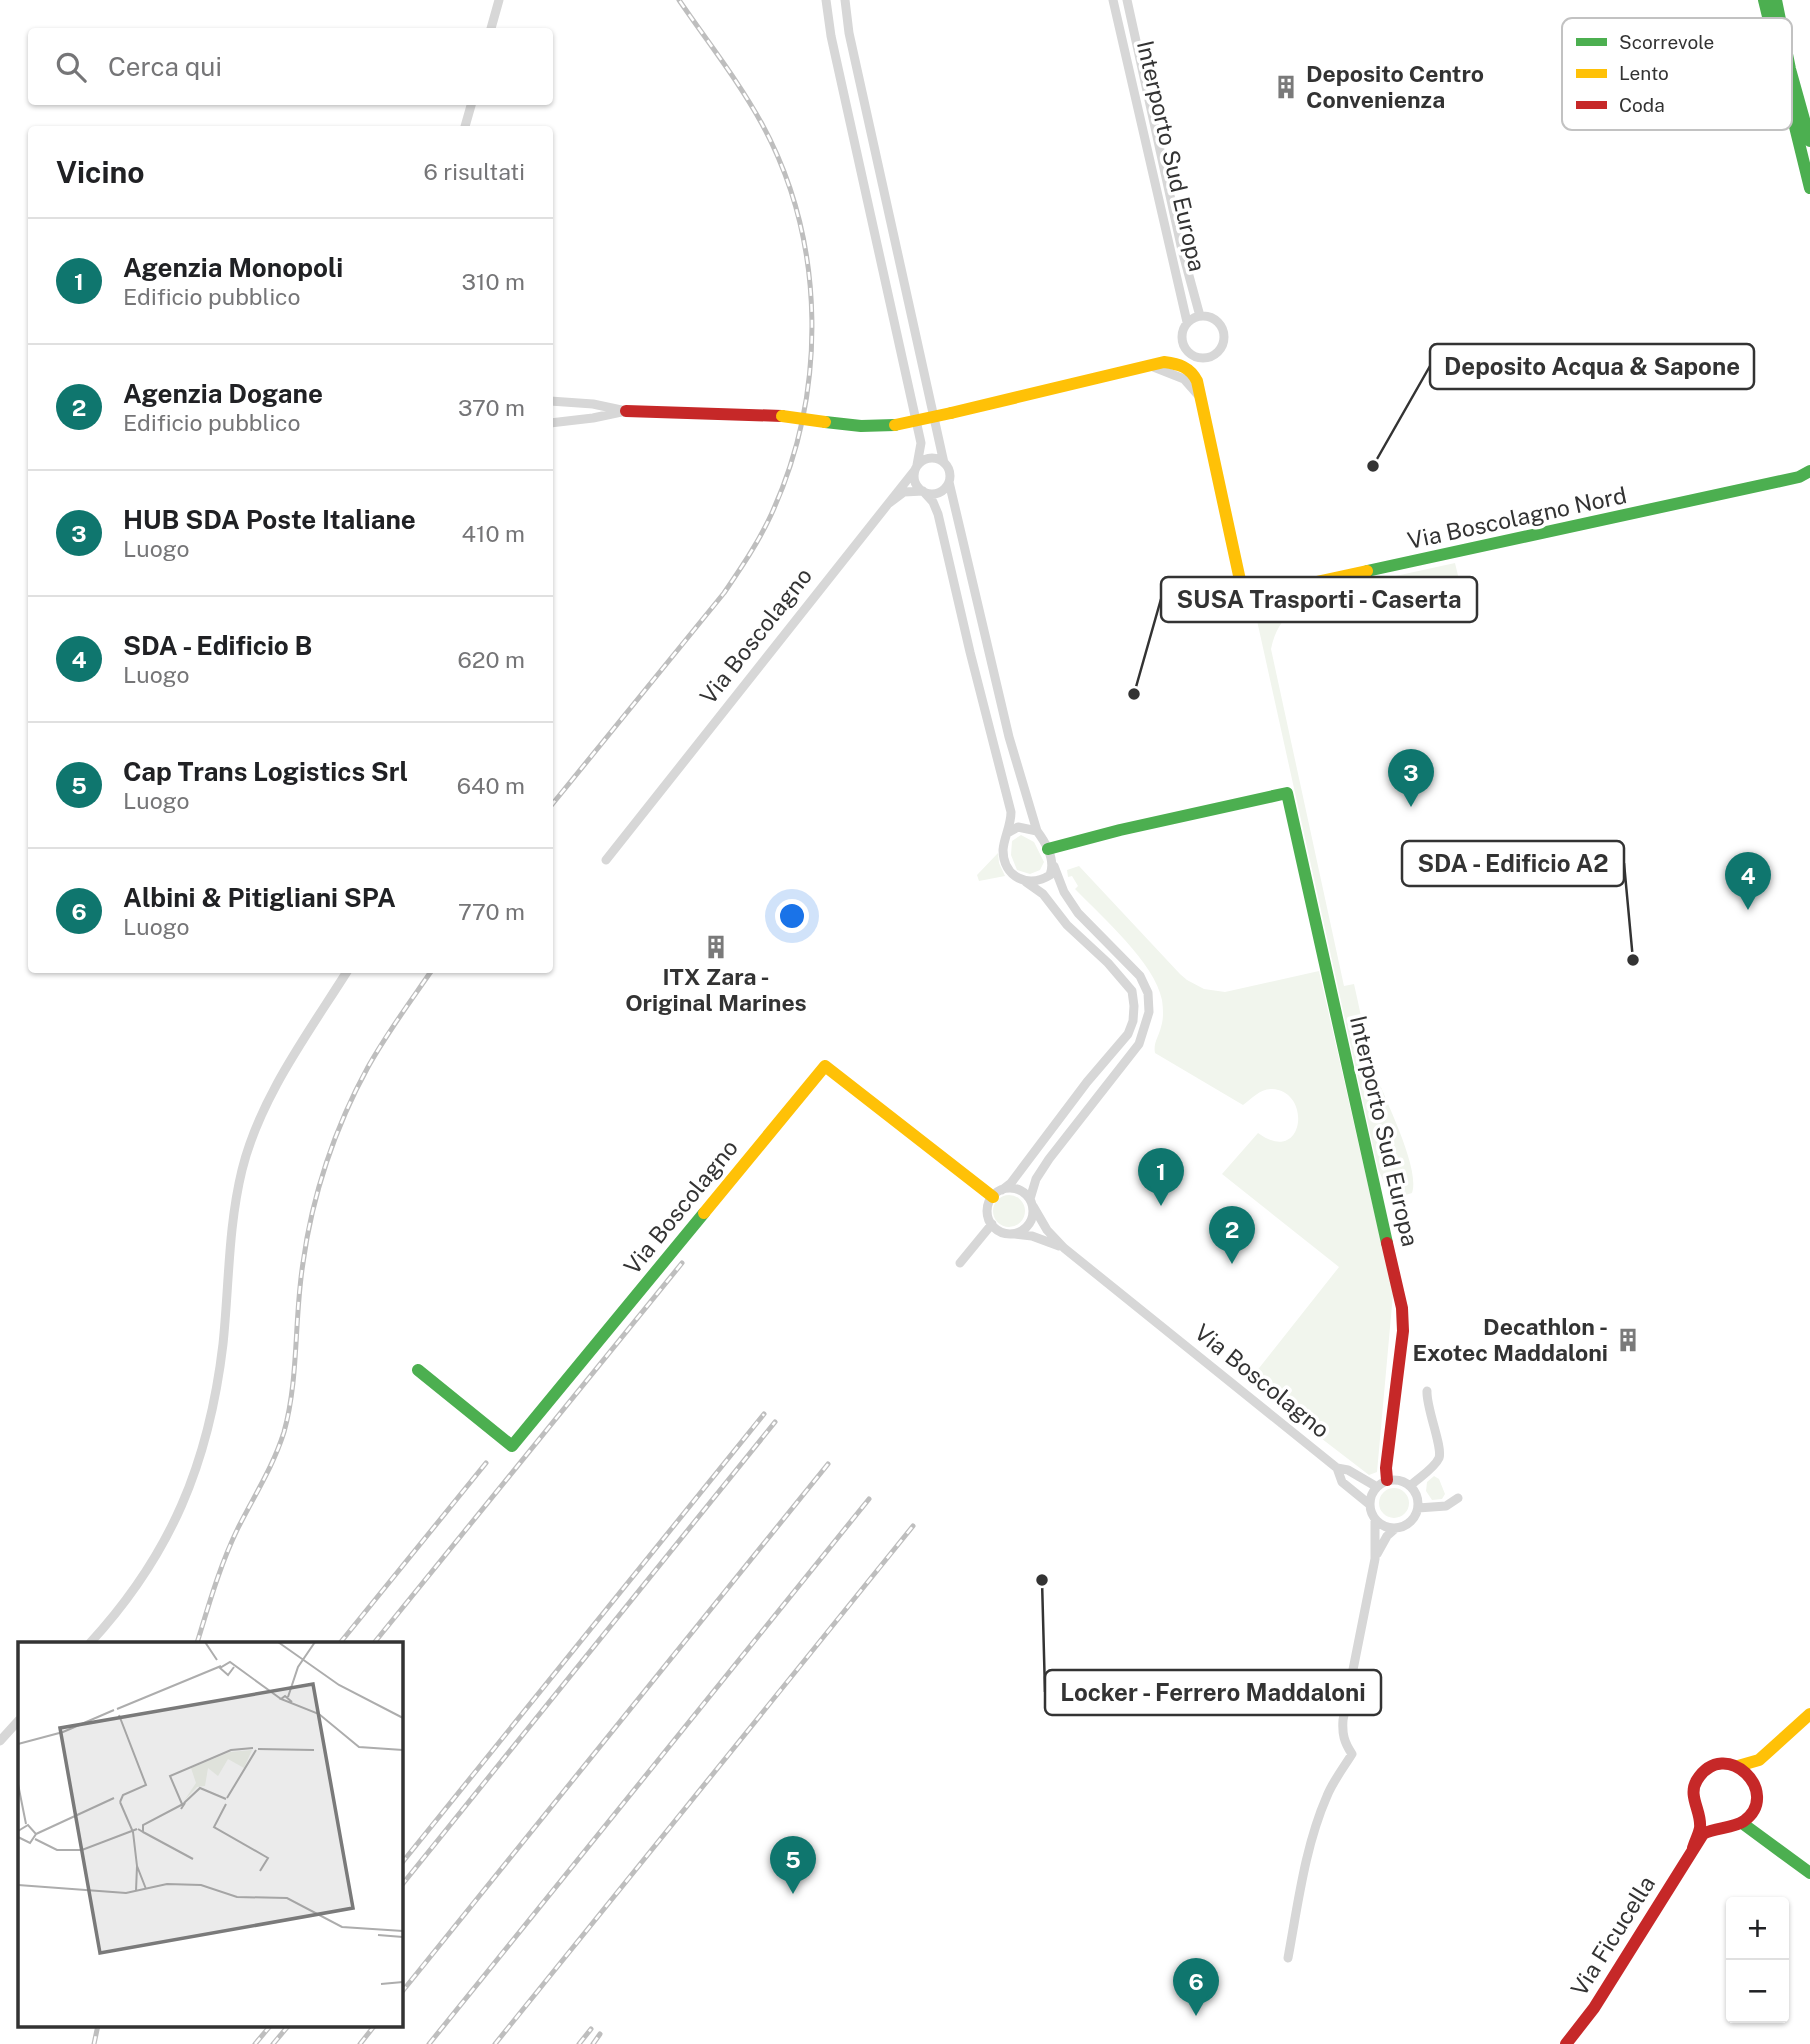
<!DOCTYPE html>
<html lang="it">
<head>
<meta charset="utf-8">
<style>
  :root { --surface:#fff; --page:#f2f2f2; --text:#202124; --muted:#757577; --line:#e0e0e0; --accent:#0f766e }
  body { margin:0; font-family:"Public Sans",sans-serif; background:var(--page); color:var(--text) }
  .controls { position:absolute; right:21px; bottom:21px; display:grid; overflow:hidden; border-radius:7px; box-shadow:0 2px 5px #0004 }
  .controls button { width:63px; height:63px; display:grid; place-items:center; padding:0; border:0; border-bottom:2px solid var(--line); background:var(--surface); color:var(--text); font:35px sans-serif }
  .you { position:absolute; left:793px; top:917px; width:24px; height:24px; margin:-18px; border:5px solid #fff; border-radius:50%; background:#1a73e8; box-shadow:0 0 0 10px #1a73e833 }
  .badge { display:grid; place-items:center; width:46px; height:46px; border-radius:50%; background:var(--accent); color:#fff; font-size:23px; font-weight:700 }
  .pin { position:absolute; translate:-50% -58px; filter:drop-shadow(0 2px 4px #0008) }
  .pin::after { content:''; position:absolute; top:37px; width:24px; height:21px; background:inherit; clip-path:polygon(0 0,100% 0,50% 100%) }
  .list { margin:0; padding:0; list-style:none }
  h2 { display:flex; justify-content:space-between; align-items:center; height:91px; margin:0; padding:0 28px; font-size:30px }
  h2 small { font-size:23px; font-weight:400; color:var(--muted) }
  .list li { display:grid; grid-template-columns:46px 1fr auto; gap:21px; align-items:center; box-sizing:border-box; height:126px; padding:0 28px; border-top:2px solid var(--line) }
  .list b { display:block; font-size:26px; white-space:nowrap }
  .list p { margin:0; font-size:23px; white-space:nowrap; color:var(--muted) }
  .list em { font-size:23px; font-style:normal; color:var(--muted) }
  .icon { flex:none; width:38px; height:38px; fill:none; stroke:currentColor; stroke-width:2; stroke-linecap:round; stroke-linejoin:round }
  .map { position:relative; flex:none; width:1810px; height:2044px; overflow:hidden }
  .search { position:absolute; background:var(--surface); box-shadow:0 2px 5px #0004; left:28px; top:28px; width:525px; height:77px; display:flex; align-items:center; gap:18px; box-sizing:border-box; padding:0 24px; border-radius:7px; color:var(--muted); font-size:26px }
  .panel { position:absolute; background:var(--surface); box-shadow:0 2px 5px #0004; left:28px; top:126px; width:525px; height:847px; border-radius:7px }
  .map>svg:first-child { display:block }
  .green { fill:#f1f5ed }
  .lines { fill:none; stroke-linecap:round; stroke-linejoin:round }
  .street { stroke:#d7d7d7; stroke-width:9 }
  .fast { stroke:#4caf50; stroke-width:12 }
  .slow { stroke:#ffc107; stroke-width:12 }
  .jam { stroke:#c62828; stroke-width:12 }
  .rail-casing { stroke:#bebebe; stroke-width:5 }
  .rail { stroke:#fff; stroke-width:2.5; stroke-dasharray:8; stroke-linecap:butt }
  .slow-bridge { stroke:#ffc107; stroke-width:12 }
  .labels { text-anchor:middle; stroke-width:7; stroke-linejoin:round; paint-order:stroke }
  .poi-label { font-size:23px; font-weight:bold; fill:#333; stroke:#fff; text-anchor:start }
  .street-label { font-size:23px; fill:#333; stroke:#fff }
  .inset-road { fill:none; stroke:#adadad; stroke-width:2 }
  .view { fill:#7a7a7a; fill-opacity:0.15; stroke:#7a7a7a; stroke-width:3.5 }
  .inset-edge { fill:none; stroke:#333; stroke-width:3.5 }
  .key { fill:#fff; stroke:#c2c2c2; stroke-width:2 }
  .key-label { font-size:19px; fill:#333 }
  .leader { fill:none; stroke:#333; stroke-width:2.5 }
  .callout-dot { fill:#333; stroke:#fff; stroke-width:2.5 }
  .callout { fill:#fff; stroke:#333; stroke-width:2.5 }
  .callout-label { font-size:24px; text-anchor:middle; font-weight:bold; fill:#333 }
</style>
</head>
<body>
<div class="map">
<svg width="1810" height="2044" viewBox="0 0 1810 2044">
  <rect width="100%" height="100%" fill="#fff"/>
  <!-- green -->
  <path class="green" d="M1455,563L1467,613L1452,591L1441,582L1416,579L1296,607C1282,620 1275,630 1271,649L1344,986L1354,984C1360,1010 1365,1038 1372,1064C1381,1093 1421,1167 1412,1193L1396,1198L1389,1193L1378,1169L1254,607Z
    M1021,835L1034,842L1044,862L1040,870L1030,874L1017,870L1011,855L1012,841Z
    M998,853L999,863L1005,876L979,881L977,875Z
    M1079,866L1180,974L1187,980L1204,989L1225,992L1319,971L1393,1294L1377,1472L1369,1475L1248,1382L1339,1267L1222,1174L1258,1133C1304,1167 1313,1091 1272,1089C1261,1088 1251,1099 1243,1105L1155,1053C1153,1043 1159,1036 1161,1027C1164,1018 1163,1008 1162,1000C1155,963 1101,916 1075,889L1078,886L1072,876L1068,877L1067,870Z
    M993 1211a16 16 0 1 1 32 0a16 16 0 1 1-32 0Z
    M1434,1476L1439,1479L1445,1494L1442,1499L1432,1500L1426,1491L1427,1482Z
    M1379 1503a15 15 0 1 1 30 0a15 15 0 1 1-30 0Z"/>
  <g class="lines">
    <!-- street -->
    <path class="street" d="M826,0L831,36L921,443L917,465
      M845,0L849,33L944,463
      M1113,0L1187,322
      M1127,0L1182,250L1200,316
      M490,32L499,0
      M464,130L472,102
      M1182 337a21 21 0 1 1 42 0a21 21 0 1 1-42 0Z
      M1151,366L1184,379L1199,396
      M550,401L593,404L626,411L593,418L550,423
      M914 476a18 18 0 1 1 36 0a18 18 0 1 1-36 0Z
      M915,470L888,504L904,492L923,491L933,502L938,514L970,652L1011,812C1011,826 1004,837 1003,850C1003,877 1028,889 1050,875C1056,860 1046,843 1037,831L1018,827L1009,832
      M949,482L1009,737L1037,831
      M606,860L888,504
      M987 1211a23 23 0 1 1 46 0a23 23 0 1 1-46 0Z
      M1002,1190L1011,1183L1087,1082L1128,1034L1133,1021L1134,1006L1132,991L1108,963L1067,925L1043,894L1026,882
      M1030,1199L1036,1179L1049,1159L1139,1044L1149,1012L1148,993L1140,976L1078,913L1064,892L1054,866
      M1033,1206L1047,1230L1064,1248L1337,1468L1348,1470L1377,1487
      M1015,1234L1032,1236L1059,1246
      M960,1263L992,1224
      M1337,1468L1342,1482L1369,1504
      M1370 1504a24 24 0 1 1 48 0a24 24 0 1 1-48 0Z
      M1410,1486C1418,1478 1434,1469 1439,1458C1443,1447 1426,1408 1427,1391
      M1418,1508L1446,1506L1458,1498
      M1377,1554L1387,1536L1396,1528
      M90,1643C171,1555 209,1463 223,1344C229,1287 228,1227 242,1170C260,1097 309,1032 348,970
      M0,1741L19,1720
      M1288,1958C1298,1904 1305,1846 1327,1796C1333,1781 1344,1767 1352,1754C1344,1742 1342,1734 1343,1720L1375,1559V1519"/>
    <!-- fast -->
    <path class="fast" d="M1764,0L1810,188
      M1776,0L1790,69L1810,141
      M825,422L861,426L895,425
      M1367,571L1799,477L1810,471
      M1048,849L1120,830L1287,793L1387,1243
      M418,1370L512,1446L704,1213
      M1742,1823L1810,1873"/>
    <!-- slow -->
    <path class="slow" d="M951,413L1164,362C1179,364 1190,367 1197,381L1243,594L1247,597L1367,571
      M704,1213L825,1066L993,1197
      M1738,1766L1759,1760L1810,1714"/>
    <!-- jam -->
    <path class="jam" d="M626,411L782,416
      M1387,1480L1386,1468L1403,1331L1402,1308L1387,1243
      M1566,2044L1594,2008L1703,1834C1716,1827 1732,1829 1744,1821C1783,1793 1725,1735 1697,1780C1687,1796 1702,1811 1700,1828C1699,1834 1695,1841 1693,1848"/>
    <!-- rail casing -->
    <g class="rail-casing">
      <path id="rail" d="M550,807L724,593C741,568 758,543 771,515C827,393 827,244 762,124C738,80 707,41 679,0
        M197,1643C209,1604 220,1565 238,1528C254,1496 273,1467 284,1432C299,1378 294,1319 303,1263C312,1196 335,1127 368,1067C387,1033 410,1002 432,970
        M340,1643L486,1463
        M374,1643L682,1263
        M401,1864L764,1414
        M401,1886L775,1422
        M401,1993L828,1464
        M94,2044L98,2025
        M255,2044L271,2025
        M273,2044L289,2025
        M360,2044L375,2025
        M429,2044L869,1499
        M495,2044L913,1526
        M579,2044L591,2029
        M593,2044L600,2034"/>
    </g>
    <!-- rail -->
    <use href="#rail" class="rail"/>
    <!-- slow-bridge -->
    <path class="slow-bridge" d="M782,416L825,422
      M895,425L951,413"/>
  </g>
  <!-- icons -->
  <defs>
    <g id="building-bare" transform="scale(1.89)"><path d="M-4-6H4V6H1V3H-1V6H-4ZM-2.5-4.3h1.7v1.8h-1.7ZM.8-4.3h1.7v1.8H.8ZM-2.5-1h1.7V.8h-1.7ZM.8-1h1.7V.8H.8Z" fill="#7a7a7a" stroke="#fff" stroke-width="2.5" paint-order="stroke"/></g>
  </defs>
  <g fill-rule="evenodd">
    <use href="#building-bare" x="1286" y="87"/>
    <use href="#building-bare" x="716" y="947"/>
    <use href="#building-bare" x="1628" y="1340"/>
  </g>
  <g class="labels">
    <!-- poi labels -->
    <g class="poi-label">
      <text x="1306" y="82">Deposito Centro<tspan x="1306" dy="26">Convenienza</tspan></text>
      <text x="716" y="985" text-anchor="middle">ITX Zara -<tspan x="716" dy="26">Original Marines</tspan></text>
      <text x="1608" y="1335" text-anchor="end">Decathlon -<tspan x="1608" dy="26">Exotec Maddaloni</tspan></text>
    </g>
    <!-- street labels -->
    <g class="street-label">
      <text transform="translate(1171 156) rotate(77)" y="8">Interporto Sud Europa</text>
      <text transform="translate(1517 518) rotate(-12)" y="8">Via Boscolagno Nord</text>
      <text transform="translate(756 636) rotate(-52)" y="8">Via Boscolagno</text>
      <text transform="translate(1384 1131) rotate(77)" y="8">Interporto Sud Europa</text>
      <text transform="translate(681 1207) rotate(-51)" y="8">Via Boscolagno</text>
      <text transform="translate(1262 1381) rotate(39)" y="8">Via Boscolagno</text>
      <text transform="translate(1613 1936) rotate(-58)" y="8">Via Ficucella</text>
    </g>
  </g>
  <!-- overview -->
  <g transform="translate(18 1642)">
    <rect width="385" height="385" fill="#fff"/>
    <path d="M234,108L226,126L210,117L200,134L190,126L187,144L179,145L166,159L178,141L173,126L212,110Z" fill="#f1f5ed"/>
    <path class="inset-road" d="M187,0L199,18M260,0L321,43L385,76M216,25L210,33L202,26L212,20L263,57M270,55L280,25L297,0M274,60L267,54L263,57L301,72L341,105L385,108M99,67L203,24M101,73L128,143L105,153L102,160M0,102L45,90L96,68M240,107L296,108M0,142L8,182M209,156L238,108M102,160L115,190L119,224M166,161L182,146L208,157M164,162L152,134L213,108L235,106M208,162L196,185L250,216L242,229M120,187L125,190V183L167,161L163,167M0,189L10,183L18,192L12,201L0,195M125,190L175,217M18,192L96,156M17,197L39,208H64L119,187M0,243L108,251L149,242L183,243L219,255L269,256L324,285L385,289M118,249L119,224L128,247M360,293L385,295M363,342L385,340"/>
    <path class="view" d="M295,42L335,266L82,311L42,86Z"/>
    <rect width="385" height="385" class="inset-edge"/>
  </g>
  <!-- legend -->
  <rect x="1562" y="18" width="230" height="112" rx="10" class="key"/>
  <rect x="1576" y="38" width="31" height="8" fill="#4caf50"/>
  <rect x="1576" y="69" width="31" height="9" fill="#ffc107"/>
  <rect x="1576" y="101" width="31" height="8" fill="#c62828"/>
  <g class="key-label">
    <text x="1619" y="49">Scorrevole</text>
    <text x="1619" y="80">Lento</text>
    <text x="1619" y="112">Coda</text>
  </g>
  <!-- callouts -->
  <path class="leader" d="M1373 466L1430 366M1134 694L1161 599M1633 960L1624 863M1042 1580L1045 1692"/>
  <g class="callout-dot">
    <circle cx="1373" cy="466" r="7"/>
    <circle cx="1134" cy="694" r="7"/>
    <circle cx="1633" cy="960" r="7"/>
    <circle cx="1042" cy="1580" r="7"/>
  </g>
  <g class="callout">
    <rect x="1430" y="344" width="324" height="45" rx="7"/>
    <rect x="1161" y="577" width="316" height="45" rx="7"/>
    <rect x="1402" y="841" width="222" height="45" rx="7"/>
    <rect x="1045" y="1670" width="336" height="45" rx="7"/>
  </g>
  <g class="callout-label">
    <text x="1592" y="375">Deposito Acqua &amp; Sapone</text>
    <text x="1319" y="608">SUSA Trasporti - Caserta</text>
    <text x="1513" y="872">SDA - Edificio A2</text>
    <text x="1213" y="1701">Locker - Ferrero Maddaloni</text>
  </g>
</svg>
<div class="controls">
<button>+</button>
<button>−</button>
</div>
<div class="you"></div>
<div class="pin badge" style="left:1161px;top:1206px">1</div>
<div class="pin badge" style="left:1232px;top:1264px">2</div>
<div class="pin badge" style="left:1411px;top:807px">3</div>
<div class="pin badge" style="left:1748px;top:910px">4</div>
<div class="pin badge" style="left:793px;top:1894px">5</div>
<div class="pin badge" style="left:1196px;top:2016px">6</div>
<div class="search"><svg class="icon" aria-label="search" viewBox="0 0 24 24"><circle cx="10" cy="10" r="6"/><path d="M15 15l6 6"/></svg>Cerca qui</div>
<section class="panel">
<h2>Vicino<small>6 risultati</small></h2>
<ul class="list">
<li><span class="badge">1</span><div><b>Agenzia Monopoli</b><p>Edificio pubblico</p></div><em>310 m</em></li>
<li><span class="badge">2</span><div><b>Agenzia Dogane</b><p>Edificio pubblico</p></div><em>370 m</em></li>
<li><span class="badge">3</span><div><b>HUB SDA Poste Italiane</b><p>Luogo</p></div><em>410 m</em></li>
<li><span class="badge">4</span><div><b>SDA - Edificio B</b><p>Luogo</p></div><em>620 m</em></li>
<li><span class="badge">5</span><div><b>Cap Trans Logistics Srl</b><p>Luogo</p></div><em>640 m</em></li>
<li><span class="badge">6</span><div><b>Albini &amp; Pitigliani SPA</b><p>Luogo</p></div><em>770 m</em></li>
</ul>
</section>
</div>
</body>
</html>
